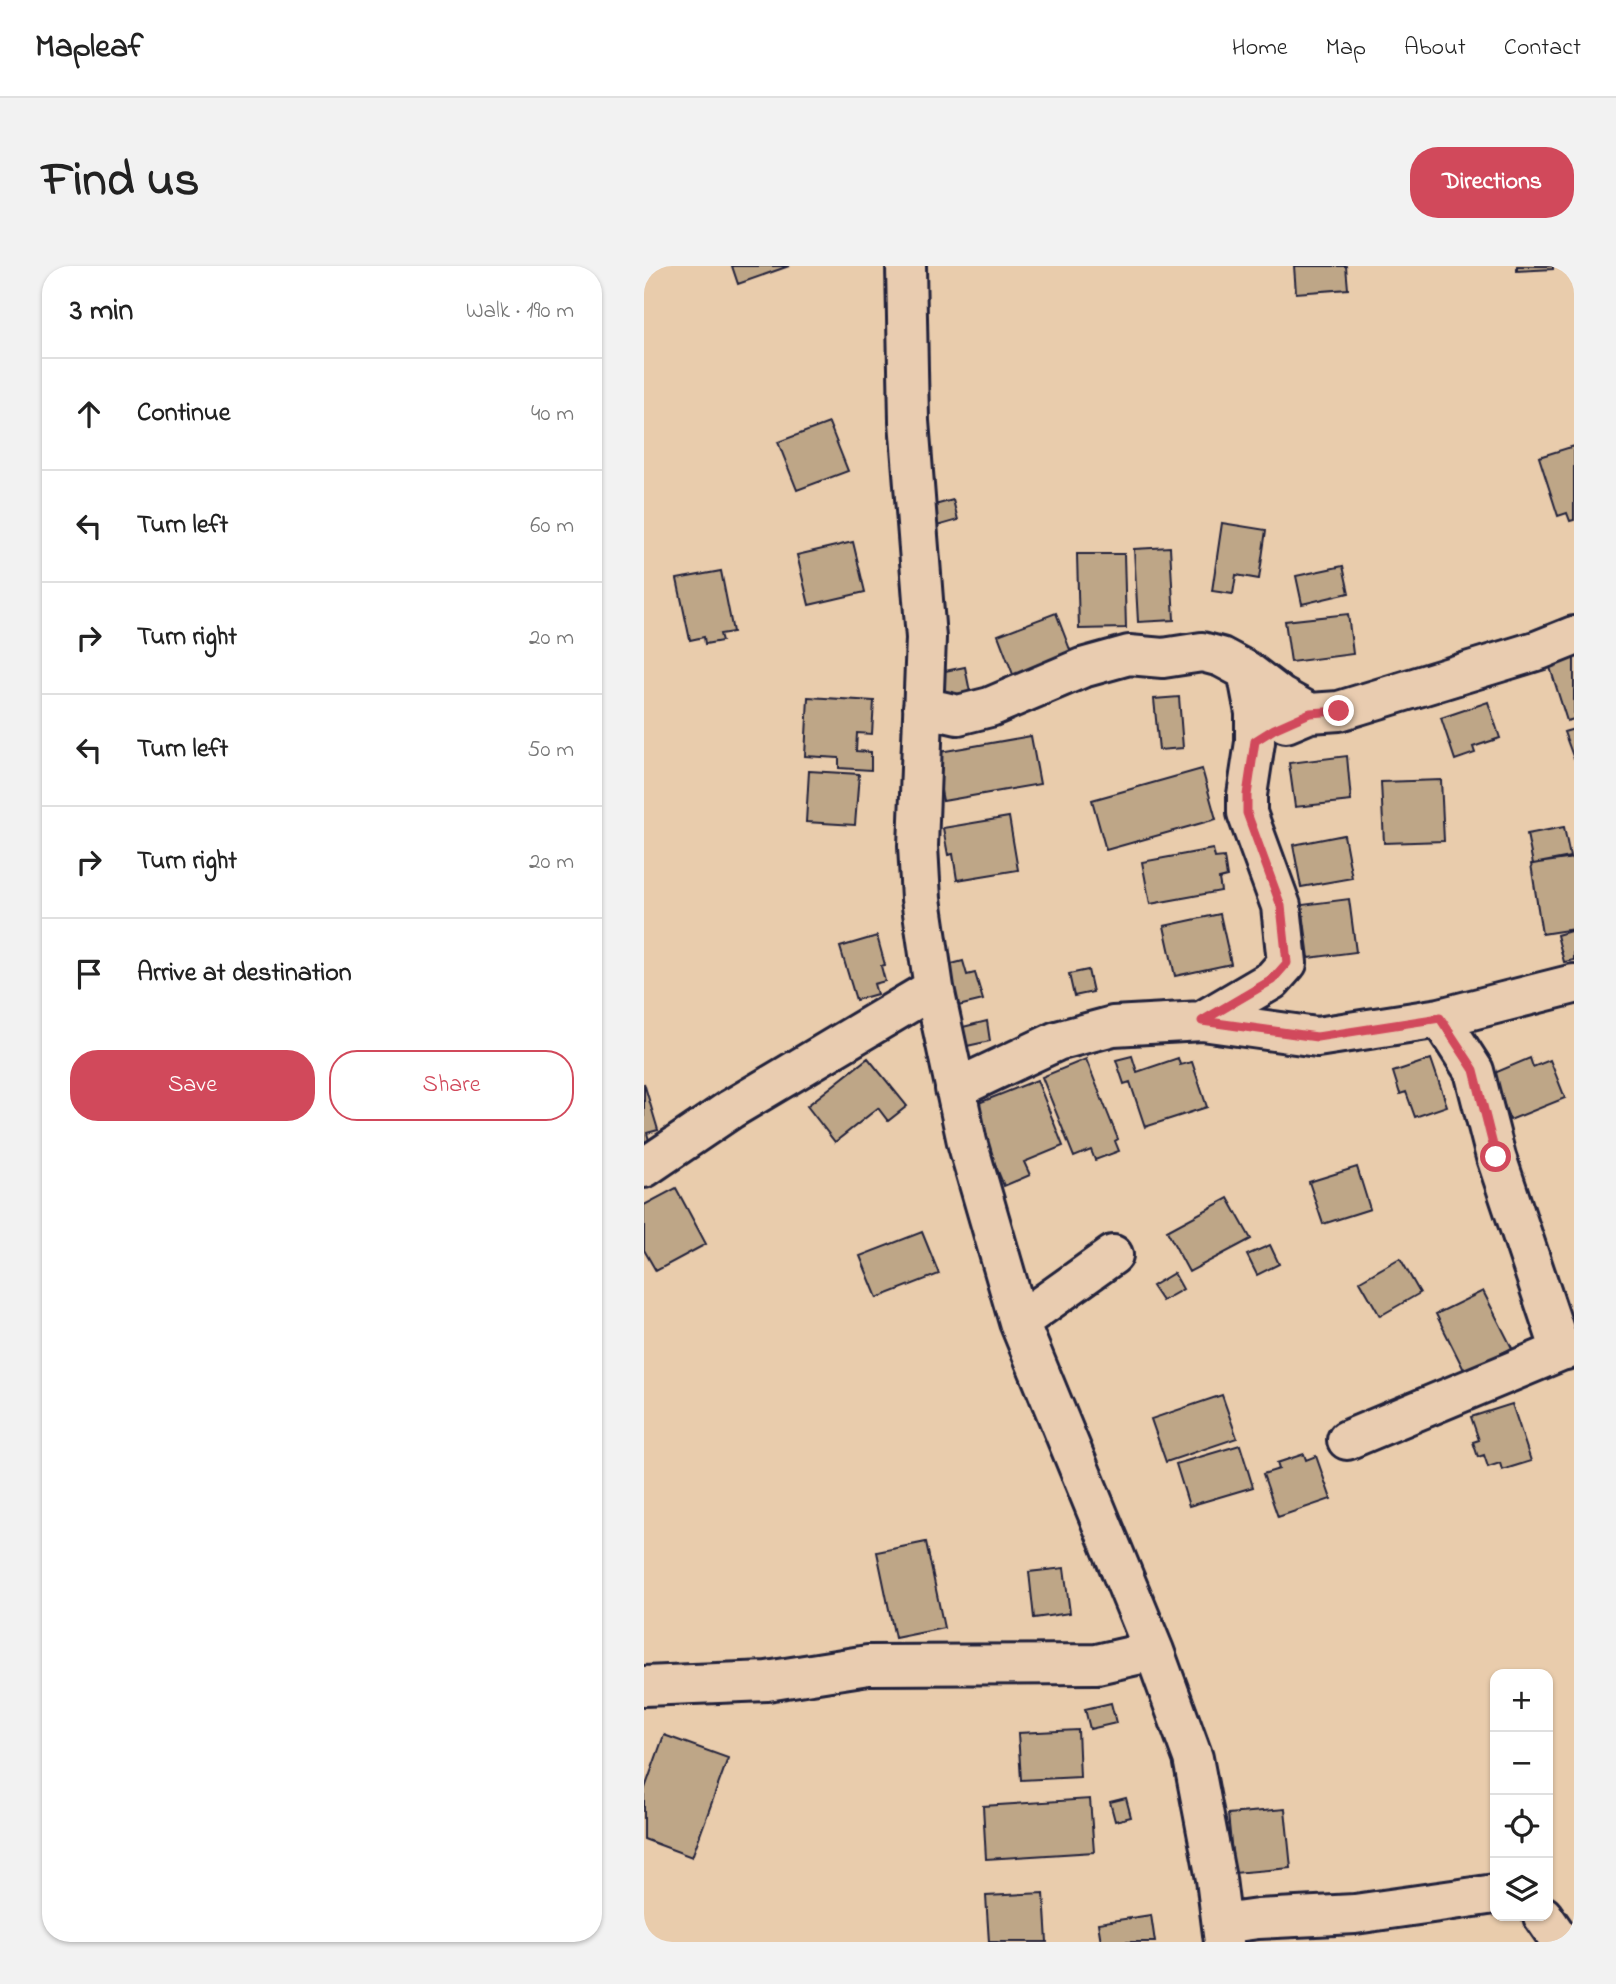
<!DOCTYPE html>
<html lang="en">
<head>
<meta charset="utf-8">
<style>
  :root { --surface:#fff; --page:#f2f2f2; --text:#222; --muted:#767676; --line:#e0e0e0; --accent:#d1495b }
  body { margin:0; font-family:"Indie Flower",sans-serif; background:var(--page); color:var(--text) }
  .controls { position:absolute; right:21px; bottom:21px; display:grid; overflow:hidden; border-radius:14px; box-shadow:0 2px 5px #0004 }
  .controls button { width:63px; height:63px; display:grid; place-items:center; padding:0; border:0; border-bottom:2px solid var(--line); background:var(--surface); color:var(--text); font:35px sans-serif }
  .stop { position:absolute; width:21px; height:21px; margin:-16px; border:5px solid #d1495b; border-radius:50%; background:#fff }
  .stop.end { background:#d1495b; border-color:#fff; box-shadow:0 2px 7px #0008 }
  .list { margin:0; padding:0; list-style:none }
  h2 { display:flex; justify-content:space-between; align-items:center; height:91px; margin:0; padding:0 28px; font-size:30px }
  h2 small { font-size:23px; font-weight:400; color:var(--muted) }
  .list li { display:grid; grid-template-columns:46px 1fr auto; gap:21px; align-items:center; box-sizing:border-box; height:112px; padding:0 28px; border-top:2px solid var(--line) }
  .list b { display:block; font-size:26px; white-space:nowrap }
  .list em { font-size:23px; font-style:normal; color:var(--muted) }
  .actions { display:flex; gap:14px; padding:21px 28px }
  .actions a { flex:1; padding:16px 0; border:2px solid var(--accent); border-radius:28px; text-align:center; font-size:24px; color:var(--accent) }
  .actions .main { background:var(--accent); color:#fff }
  .icon { flex:none; width:38px; height:38px; fill:none; stroke:currentColor; stroke-width:2; stroke-linecap:round; stroke-linejoin:round }
  .map { position:relative; flex:none; width:930px; height:1676px; overflow:hidden; border-radius:28px }
  header { display:flex; align-items:center; gap:42px; box-sizing:border-box; height:98px; padding:0 35px; background:var(--surface); border-bottom:2px solid var(--line) }
  header strong { font-size:33px }
  nav { display:flex; gap:38px; margin-inline-start:auto; font-size:24px }
  .intro { display:flex; align-items:center; justify-content:space-between; box-sizing:border-box; height:168px; padding:0 42px }
  h1 { margin:0; font-size:49px }
  .button { padding:18px 32px; border-radius:28px; background:var(--accent); color:#fff; font-size:24px; font-weight:700 }
  main { display:flex; gap:42px; padding:0 42px }
  aside { flex:1; background:var(--surface); border-radius:28px; box-shadow:0 2px 5px #0004 }
  .map>svg:first-child { display:block }
  .building { fill:#bea687; stroke:#22223b; stroke-width:2 }
  .lines { fill:none; stroke-linecap:round; stroke-linejoin:round }
  .minor-casing { stroke:#22223b; stroke-width:44 }
  .minor { stroke:#e9ccb0; stroke-width:38 }
  .route { stroke:#d1495b; stroke-width:9 }
</style>
</head>
<body>
<header>
<strong>Mapleaf</strong>
<nav><a>Home</a><a>Map</a><a>About</a><a>Contact</a></nav>
</header>
<div class="intro"><h1>Find us</h1><a class="button">Directions</a></div>
<main>
<aside>
<h2>3 min<small>Walk · 190 m</small></h2>
<ul class="list">
<li><svg class="icon" aria-label="ahead" viewBox="0 0 24 24"><path d="M12 20V5M6 11l6-6 6 6"/></svg><div><b>Continue</b></div><em>40 m</em></li>
<li><svg class="icon" aria-label="left" viewBox="0 0 24 24"><path d="M17 20v-9H6M10 6l-5 5 5 5"/></svg><div><b>Turn left</b></div><em>60 m</em></li>
<li><svg class="icon" aria-label="right" viewBox="0 0 24 24"><path d="M7 20v-9h11M14 6l5 5-5 5"/></svg><div><b>Turn right</b></div><em>20 m</em></li>
<li><svg class="icon" aria-label="left" viewBox="0 0 24 24"><path d="M17 20v-9H6M10 6l-5 5 5 5"/></svg><div><b>Turn left</b></div><em>50 m</em></li>
<li><svg class="icon" aria-label="right" viewBox="0 0 24 24"><path d="M7 20v-9h11M14 6l5 5-5 5"/></svg><div><b>Turn right</b></div><em>20 m</em></li>
<li><svg class="icon" aria-label="arrive" viewBox="0 0 24 24"><path d="M6 21V4h12l-3 4 3 4H6"/></svg><div><b>Arrive at destination</b></div></li>
</ul>
<div class="actions"><a class="main">Save</a><a>Share</a></div>
</aside>
<div class="map">
<svg width="930" height="1676" viewBox="0 0 930 1676">
  <rect width="100%" height="100%" fill="#e9ccac"/>
  <filter id="ink" filterUnits="userSpaceOnUse"><feTurbulence type="fractalNoise" baseFrequency=".0143" numOctaves="2"/><feDisplacementMap in="SourceGraphic" scale="14" xChannelSelector="R" yChannelSelector="G"/><feConvolveMatrix kernelMatrix="1 2 1 2 8 2 1 2 1" color-interpolation-filters="sRGB"/></filter>
  <g filter="url(#ink)">
    <!-- building -->
    <path class="building" d="M88,0H145L94,18Z
      M650,0H702L704,23L652,27Z
      M873,0H909V3L873,5Z
      M185,157L204,205L153,224L134,176Z
      M930,180V254L926,255L923,247L914,250L895,191Z
      M309,234L314,254L293,260L287,240Z
      M578,257L622,264L615,313L592,309L589,328L568,325Z
      M209,276L221,326L165,339L153,289Z
      M526,281L530,354L494,356L490,283Z
      M433,288H480L482,362L435,363Z
      M699,300L705,327L658,338L652,310Z
      M77,305L89,366L76,368L78,375L61,378L60,371L46,374L33,313Z
      M412,347L428,389L370,411L354,369Z
      M704,348L709,388L647,396L641,355Z
      M930,387V453L923,455L904,395Z
      M321,401L326,426L300,430L296,406Z
      M164,431L230,435L228,468L213,467L212,485L227,486V504L195,502V492L161,490Z
      M535,431L539,482L515,484L510,433Z
      M844,436L856,472L829,481L831,487L811,494L797,452Z
      M930,463V493L920,466Z
      M387,470L396,518L299,535L290,487Z
      M703,490L707,535L651,541L645,497Z
      M558,503L572,553L462,584L448,534Z
      M165,505L215,508L211,559L162,556Z
      M797,514L800,575L740,577L737,516Z
      M365,551L374,604L313,614L309,588L304,589L299,562Z
      M920,561L926,591L889,598L883,568Z
      M700,569L708,612L657,621L649,579Z
      M569,583L571,592L580,591L583,611L575,613L577,625L506,638L498,596Z
      M930,592V663L898,668L887,598Z
      M705,633L712,686L665,692L658,639Z
      M576,648L587,698L531,710L520,660Z
      M930,664V694L920,696L913,669Z
      M233,670L241,699L237,700L241,715L230,718L233,728L212,734L196,681Z
      M319,695L323,709L331,707L339,734L310,741L300,700Z
      M444,704L449,726L430,730L425,708Z
      M343,755L346,775L323,780L319,761Z
      M488,790L493,806L534,792L536,799L548,796L563,841L501,861L486,816L480,818L472,794Z
      M224,792L263,840L244,855L234,842L191,876L163,840Z
      M886,792L889,801L906,794L921,832L866,854L848,808Z
      M442,793L474,873L471,875L475,885L451,894L447,884L430,891L398,811Z
      M787,793L803,840L771,851L762,826L756,828L749,806Z
      M393,814L419,880L380,896L386,909L360,920L327,840Z
      M0,817L14,864L3,867L7,882L0,884Z
      M713,901L726,943L679,958L665,916Z
      M32,922L62,978L12,1005L0,984V939Z
      M584,932L607,973L545,1006L523,965Z
      M278,966L295,1008L233,1032L216,990Z
      M626,979L635,998L613,1009L603,989Z
      M756,992L776,1027L736,1050L716,1015Z
      M530,1007L539,1023L518,1035L508,1020Z
      M839,1025L868,1082L821,1106L792,1048Z
      M578,1129L593,1172L522,1196L507,1153Z
      M868,1138L887,1195L858,1204L856,1197L844,1201L840,1189L834,1191L829,1176L835,1174L827,1151Z
      M596,1179L609,1221L545,1240L532,1198Z
      M660,1188L662,1194L672,1190L687,1233L634,1251L619,1208L635,1203L633,1197Z
      M282,1276L300,1362L251,1372L233,1286Z
      M420,1302L426,1347L390,1352L385,1306Z
      M467,1437L472,1457L446,1463L441,1443Z
      M434,1464L436,1511L377,1514L374,1467Z
      M20,1469L84,1492L48,1591L0,1573V1525Z
      M482,1532L487,1551L471,1555L466,1536Z
      M446,1533L450,1586L342,1593L339,1540Z
      M641,1543L647,1602L590,1607L584,1548Z
      M400,1627L403,1676H345L342,1630Z
      M507,1649L511,1676H457L454,1657Z"/>
    <g class="lines">
      <!-- minor casing -->
      <g class="minor-casing">
        <path id="minor" d="M262,0L265,155L282,372L274,580L277,633L290,722L323,876L375,1056L510,1385L549,1492L572,1613L580,1676
          M279,441L314,449L346,441L438,402L485,389L519,392L558,386L577,391L603,405L637,431L666,447
          M642,457L666,447L695,445L895,384L930,370
          M796,752L830,805L852,891L917,1085
          M558,755L628,714L643,697L637,640L603,547V529L611,476V447L603,405
          M311,823L413,775L469,760L558,755L673,771L796,752L930,718
          M0,902L87,843L290,722
          M375,1056L469,989
          M703,1174L917,1085L930,1082
          M0,1420L123,1415L224,1399L453,1398L510,1385
          M899,1650L917,1676
          M578,1658L614,1653L711,1648L851,1628"/>
      </g>
      <!-- minor -->
      <use href="#minor" class="minor"/>
    </g>
  </g>
  <g class="lines" filter="url(#ink)">
    <!-- route -->
    <path class="route" d="M695,445L666,447L630,463L611,475L603,529V547L637,640L643,697L628,714L558,755L673,771L796,752L830,804L852,891"/>
  </g>
</svg>
<div class="controls">
<button>+</button>
<button>−</button>
<button><svg class="icon" aria-label="locate" viewBox="0 0 24 24"><circle cx="12" cy="12" r="6"/><path d="M12 2v4M12 18v4M2 12h4M18 12h4"/></svg></button>
<button><svg class="icon" aria-label="layers" viewBox="0 0 24 24"><path d="M12 4l9 5-9 5-9-5zM3 14l9 5 9-5"/></svg></button>
</div>
<div class="stop" style="left:852px;top:891px"></div>
<div class="stop end" style="left:695px;top:445px"></div>
</div>
</main>
</body>
</html>
